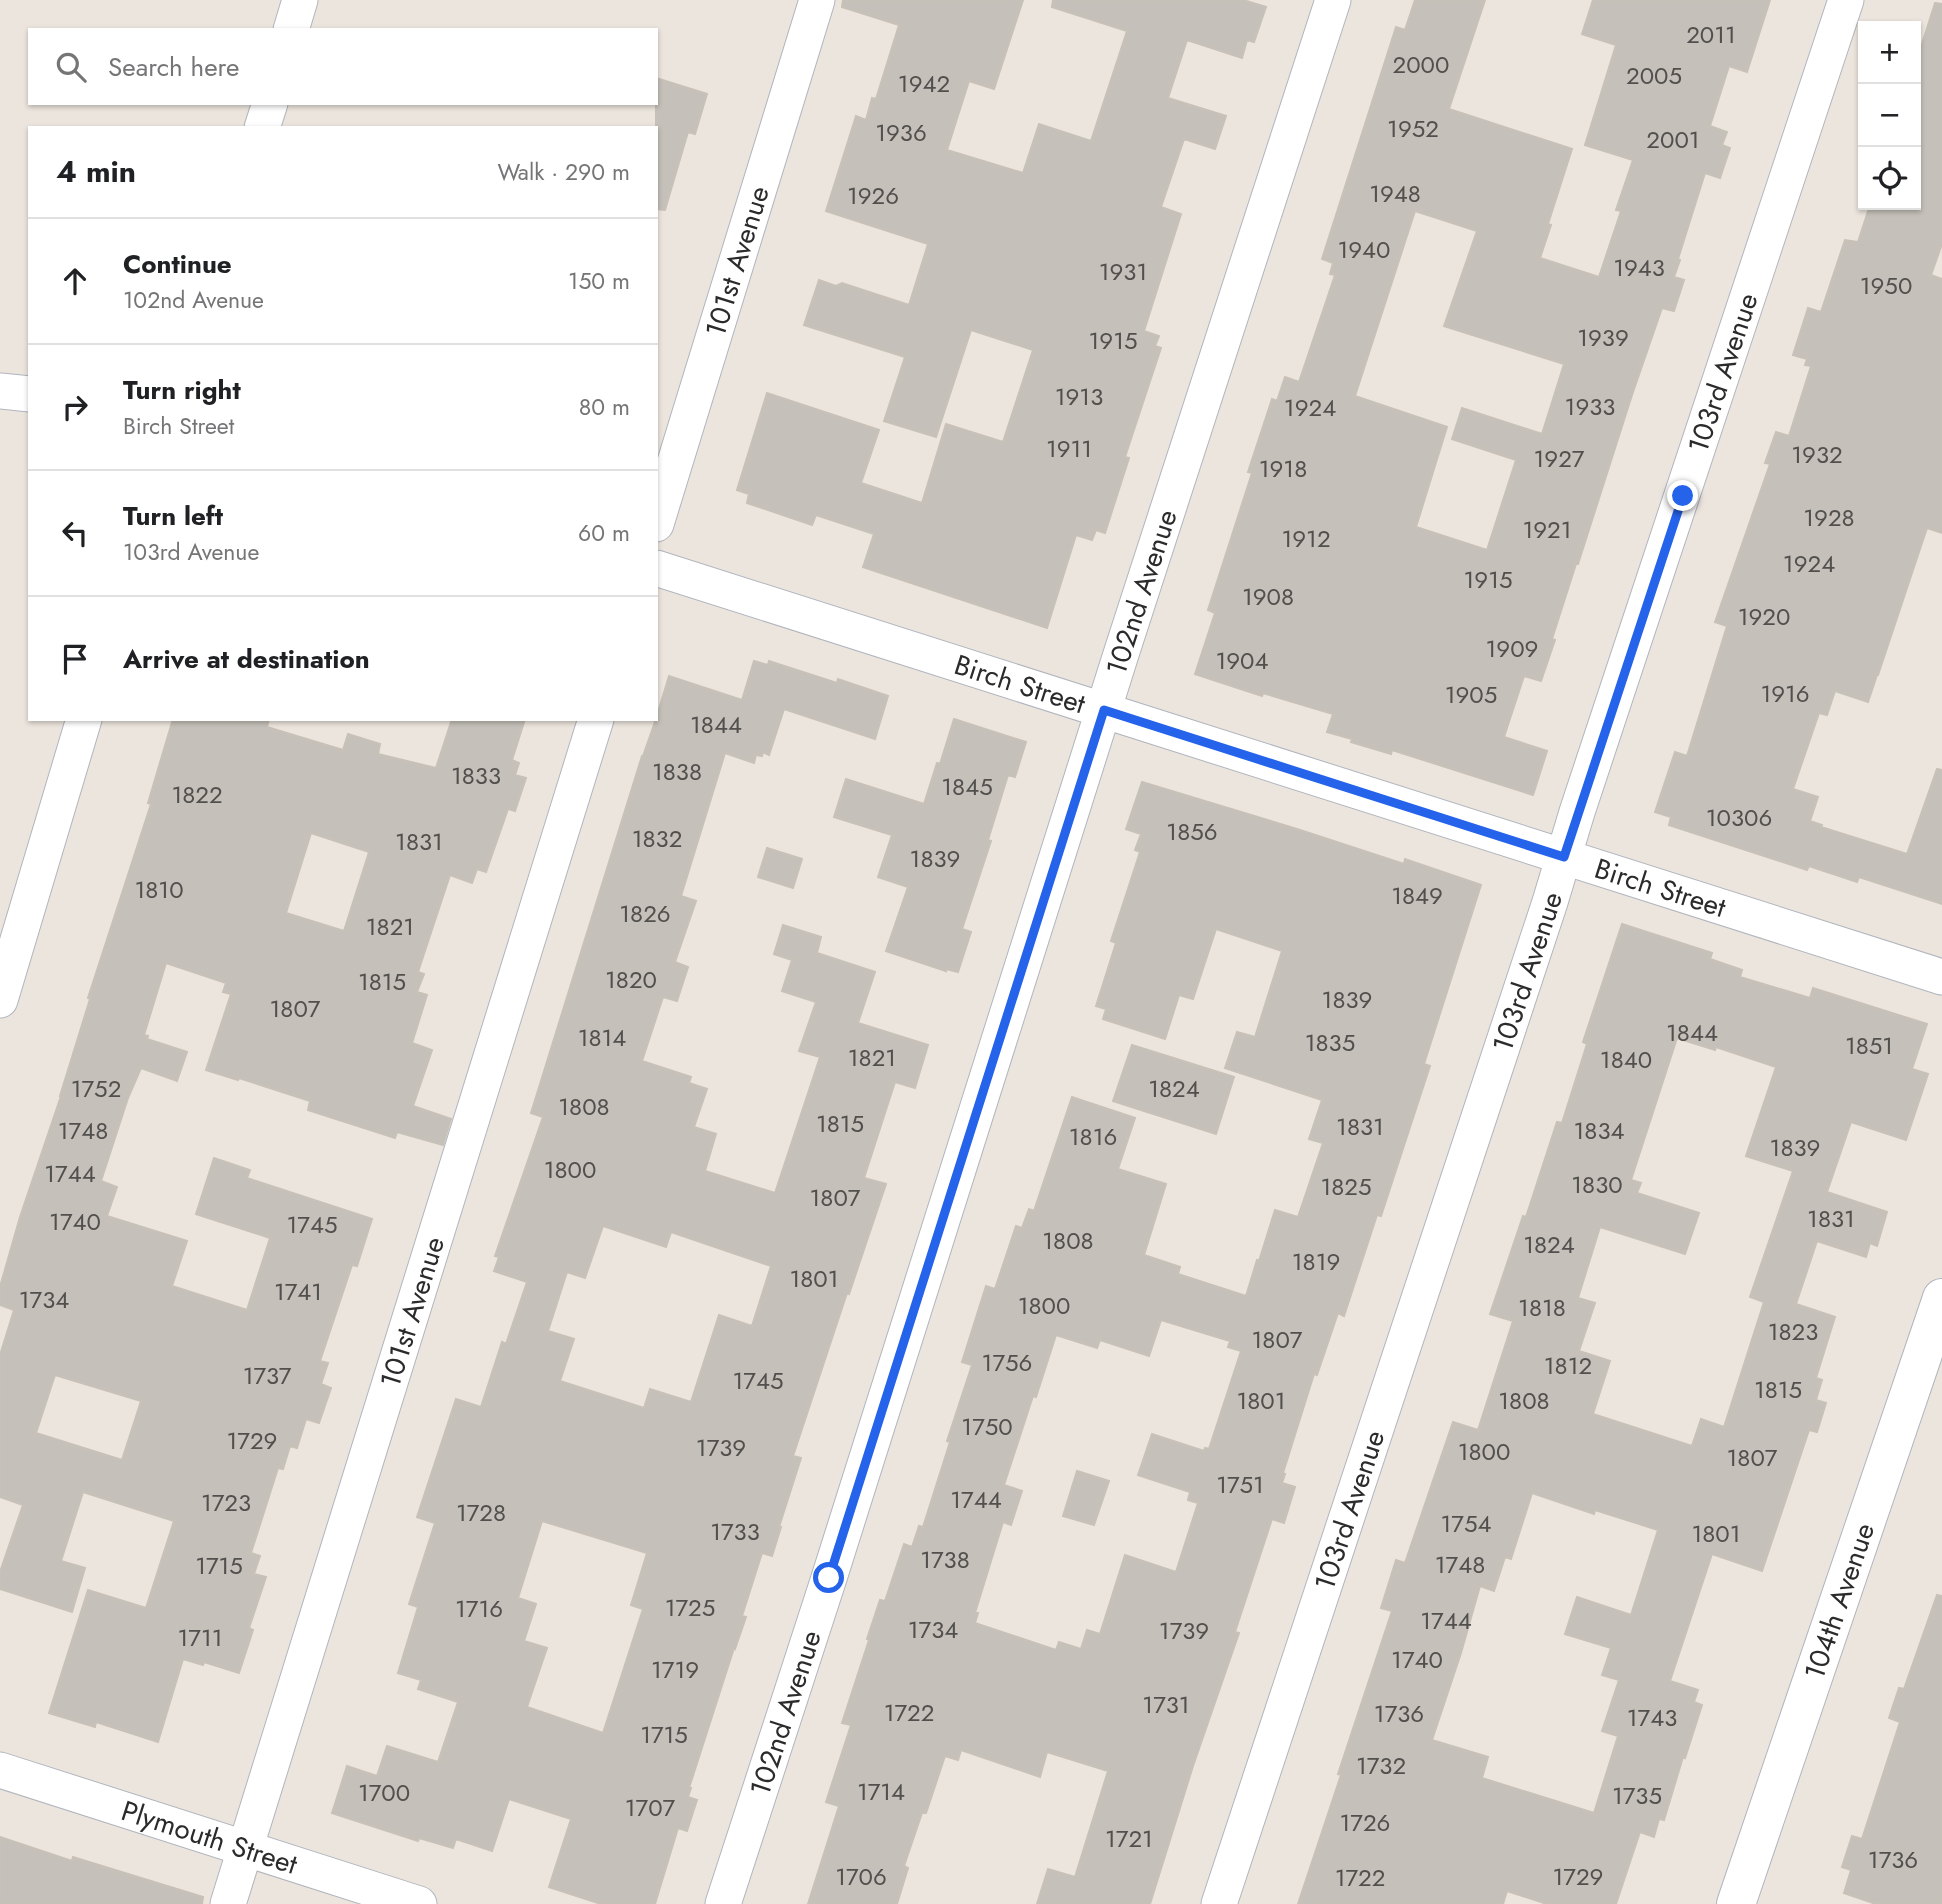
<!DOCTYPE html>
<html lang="en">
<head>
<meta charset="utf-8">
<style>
  :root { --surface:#fff; --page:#f2f2f2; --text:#202124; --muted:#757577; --line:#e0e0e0 }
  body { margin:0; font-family:Jost,sans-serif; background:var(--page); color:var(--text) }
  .controls { position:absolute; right:21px; top:21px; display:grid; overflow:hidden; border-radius:0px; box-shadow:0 2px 5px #0004 }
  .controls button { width:63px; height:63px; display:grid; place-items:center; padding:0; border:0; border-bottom:2px solid var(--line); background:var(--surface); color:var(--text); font:35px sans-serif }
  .stop { position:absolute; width:21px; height:21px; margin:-16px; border:5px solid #2563eb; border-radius:50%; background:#fff }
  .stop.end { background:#2563eb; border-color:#fff; box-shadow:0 2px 7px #0008 }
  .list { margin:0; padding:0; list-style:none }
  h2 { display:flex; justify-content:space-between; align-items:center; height:91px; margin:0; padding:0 28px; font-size:30px }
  h2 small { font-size:23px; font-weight:400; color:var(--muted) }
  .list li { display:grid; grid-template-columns:46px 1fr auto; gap:21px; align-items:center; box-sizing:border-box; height:126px; padding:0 28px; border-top:2px solid var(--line) }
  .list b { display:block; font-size:26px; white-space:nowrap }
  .list p { margin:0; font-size:23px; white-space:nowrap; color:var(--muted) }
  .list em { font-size:23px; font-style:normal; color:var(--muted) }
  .icon { flex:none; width:38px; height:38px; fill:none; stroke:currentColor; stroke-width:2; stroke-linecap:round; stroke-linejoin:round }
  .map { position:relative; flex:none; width:1942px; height:1904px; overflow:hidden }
  .search { position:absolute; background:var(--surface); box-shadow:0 2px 5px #0004; left:28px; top:28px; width:630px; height:77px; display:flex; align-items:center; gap:18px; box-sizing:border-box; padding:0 24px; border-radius:0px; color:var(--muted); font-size:26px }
  .panel { position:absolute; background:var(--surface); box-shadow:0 2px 5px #0004; left:28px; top:126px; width:630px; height:595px; border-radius:0px }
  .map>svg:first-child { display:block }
  .building { fill:#c5c0b9; stroke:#c8c1b7; stroke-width:2; fill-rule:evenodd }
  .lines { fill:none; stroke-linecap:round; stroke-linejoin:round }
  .minor-casing { stroke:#b1b5be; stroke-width:37 }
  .tertiary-casing { stroke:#b1b5be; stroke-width:40 }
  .minor { stroke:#fff; stroke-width:35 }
  .tertiary { stroke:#fff; stroke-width:38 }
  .route { stroke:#2563eb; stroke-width:9 }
  .labels { text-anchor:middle; stroke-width:5; stroke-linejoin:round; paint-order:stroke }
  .number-label { font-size:24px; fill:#52504e }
  .street-label { font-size:28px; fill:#2b2b2b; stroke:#fff }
</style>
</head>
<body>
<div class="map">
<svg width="1942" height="1904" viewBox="0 0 1942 1904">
  <rect width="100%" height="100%" fill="#ece5de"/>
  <!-- building -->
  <path class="building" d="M843,0H1023L994,89L969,81L947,150L1023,173L1039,124L1091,141L1127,31L1052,7L1053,0H1243L1266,7L1254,42L1247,40L1242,58L1187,40L1168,98L1226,116L1215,149L1184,139L1161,207L1181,214L1144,331L1159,336L1155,346L1161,348L1125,457L1129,458L1105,533L1096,530L1092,540L1076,535L1047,628L863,567L874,534L816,515L812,525L771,511L747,503L749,494L737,490L767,393L879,430L861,483L922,503L946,424L1003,442L1033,350L971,330L936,437L884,421L905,357L804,325L819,280L836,286L842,283L909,305L928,244L826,211L856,116L866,120L872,98L876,99L899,25L842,7Z
    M1415,0H1485L1449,109L1572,149L1548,224L1551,225L1540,258L1599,277L1621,211L1616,210L1633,160L1585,145L1616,45L1582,34L1593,0H1770L1747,72L1729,66L1710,126L1727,132L1722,145L1730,148L1720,178L1705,173L1678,259L1680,260L1674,277L1684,280L1674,311L1662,308L1632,395L1578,564H1576L1552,639L1555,640L1541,681L1524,676L1504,737L1547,751L1533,795L1392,750L1391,754L1351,742L1352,739L1327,732L1333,714L1263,693L1262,696L1195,674L1215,613L1208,610L1252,473L1248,472L1272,399L1277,401L1285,377L1299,382L1335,275L1330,274L1333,263L1322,259L1396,27L1405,30ZM1415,211L1477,231L1444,326L1564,364L1542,434L1462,408L1452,439L1516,460L1487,550L1416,527L1447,427L1355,396Z
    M1935,3L1942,4V244L1931,275L1942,279V533L1927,528L1878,675H1877L1868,702L1835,691L1827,715L1819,713L1793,789L1818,797L1810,821L1822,825L1821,827L1907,854L1937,769L1942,770V904L1859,877L1857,882L1809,866L1807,870L1669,825L1671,817L1655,812L1675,752L1687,756L1727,626L1715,622L1770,464L1765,463L1776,432L1789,436L1811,366L1805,365L1807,359L1793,355L1808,308L1821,312L1845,240L1858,242L1870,205H1916V63Z
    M656,78L707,94L695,134L688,132L665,210L656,209Z
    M754,661L768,665L769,661L837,683L838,679L888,696L875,739L784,709L769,755L763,752L762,756L756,755L754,763L725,753L681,896L696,901L675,962L688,967L677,1001L663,997L642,1061L691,1077L689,1083L707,1089L694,1127L716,1134L705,1171L775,1193L820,1057L799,1051L816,1002L782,991L792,960L774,954L783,925L821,937L817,953L875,972L858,1023L928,1045L915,1088L895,1082L864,1178L886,1184L849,1294L847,1293L793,1456L801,1458L779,1527H781L772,1556L762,1553L742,1616L746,1617L735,1649L734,1648L689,1788H691L688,1797L697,1800L687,1831L678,1828L655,1904H601L549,1887L571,1819L509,1799L492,1851L456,1839L453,1848L419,1838L418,1841L332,1813L347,1766L377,1776L387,1746L438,1762L458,1702L418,1689L421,1680L398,1673L418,1607L409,1604L435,1523L417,1517L456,1399L481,1407L502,1342L506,1344L527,1282L494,1271L499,1257L495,1256L543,1117L531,1113L642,756H643L656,719L669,676L742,700ZM603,1226L666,1247L671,1232L771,1266L752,1326L719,1315L691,1402L650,1389L644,1408L560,1381L574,1339L548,1331L567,1272L585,1278ZM542,1521L647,1553L631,1605L643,1609L603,1733L527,1707L547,1648L524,1641L536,1604L518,1598Z
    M173,719H269L267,727L343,750L348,734L380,744L378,754L436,768L452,719H525L512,760L519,763L515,775L526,778L515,811L508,809L486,872L477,869L472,883L450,875L418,972L424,974L417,992L427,995L412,1043L432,1050L413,1106L451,1119L443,1145L397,1132L395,1138L308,1110L310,1101L239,1078L238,1080L206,1070L231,994L223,992L226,983L166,963L144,1035L148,1036L147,1039L187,1052L177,1081L141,1068L128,1098L101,1181L117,1187L107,1216L187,1241L172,1286L247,1310L270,1238L196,1214L214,1158L250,1170L247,1178L372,1219L357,1266L352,1265L320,1361L328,1363L321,1384L331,1388L319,1423L306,1419L297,1448L290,1446L283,1469L278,1468L251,1553L260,1556L254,1574L266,1577L249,1628L253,1630L239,1673L204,1662L203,1665L183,1659L158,1742L96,1722L95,1727L49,1713L88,1590L146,1608L174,1521L83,1492L61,1561L85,1568L72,1612L0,1589V1572L23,1505L0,1497V1355L14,1310L0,1305V1287L20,1217L61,1096H60L90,999L88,998L151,804L148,803ZM311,833L369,852L344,931L286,913ZM55,1375L141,1401L122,1460L36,1433Z
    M954,719L1026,742L1015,777L1008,775L988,840L991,841L962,929L971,932L958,972L946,969V971L886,951L908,887L878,877L892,835L834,817L846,779L924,804L937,763L940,764Z
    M1142,782L1297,829L1404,864L1405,859L1481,885L1424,1064L1430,1066L1381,1216L1377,1215L1344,1316L1338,1313L1317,1375L1314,1374L1283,1473L1285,1474L1282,1483L1295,1487L1284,1523L1272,1519L1235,1632L1239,1633L1193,1766L1150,1904H1037L1048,1869L1075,1877L1108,1771L1047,1752L1040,1777L961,1750L958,1760L945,1756L926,1813H922L904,1866L908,1868L897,1904H808L839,1806L826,1802L851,1725L842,1723L869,1640L867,1639L880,1600L885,1601L904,1544L912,1547L919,1526L923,1527L950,1442L947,1441L972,1365L962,1362L986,1286L995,1289L1016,1226L1022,1228L1029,1209L1034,1211L1072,1097L1135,1118L1118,1169L1166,1184L1144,1255L1180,1267L1178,1274L1246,1296L1257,1260L1259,1261L1275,1210L1298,1217L1323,1143L1309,1139L1322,1100L1225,1068L1237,1032L1255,1037L1282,951L1216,929L1193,999L1179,995L1165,1039L1103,1019L1106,1009L1096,1006L1116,943L1111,941L1140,852L1135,850L1141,834L1126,829ZM1161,1320L1230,1341L1228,1347L1241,1351L1209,1449L1205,1448L1204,1451L1152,1434L1138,1475L1190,1492L1188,1500L1198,1503L1176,1572L1125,1555L1100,1634L1087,1630L1081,1649L1059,1642L1056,1650L975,1623L978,1613H975L1003,1522L1011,1525L1022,1491L1004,1485L1033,1396L1036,1397L1056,1335L1097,1348L1100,1340L1149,1356Z
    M767,848L802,859L793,888L758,877Z
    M1622,924L1712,953L1710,959L1742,970L1740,977L1810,998L1813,988L1927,1024L1912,1069L1928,1074L1906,1140L1851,1122L1827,1192L1887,1212L1877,1246L1870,1243L1866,1257L1817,1241L1796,1304L1835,1317L1816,1378L1822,1380L1816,1400L1826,1403L1817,1432L1809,1430L1762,1571L1712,1554L1670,1681L1698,1690L1694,1702L1702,1705L1685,1758L1683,1757L1664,1820L1659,1819L1654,1837L1640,1832L1616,1904H1547L1507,1891L1503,1904H1298L1341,1775L1338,1774L1392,1611L1381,1608L1396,1560L1405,1563L1453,1422L1478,1430L1513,1321L1490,1314L1523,1216L1526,1217L1557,1122L1562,1123L1587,1044L1583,1042ZM1677,1038L1715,1050L1716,1047L1776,1067L1746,1156L1793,1171L1750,1297L1764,1302L1724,1427L1701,1419L1692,1446L1593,1414L1610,1361L1579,1351L1595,1303L1578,1298L1600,1227L1685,1254L1699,1213L1637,1193L1641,1183L1631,1180ZM1532,1493L1594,1514L1595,1510L1658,1530L1631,1615L1577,1597L1565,1634L1611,1648L1602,1675L1619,1680L1602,1731L1618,1736L1594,1813L1482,1778L1488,1757L1432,1740L1461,1653L1480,1586L1494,1591L1505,1557L1511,1559Z
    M1132,1045L1234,1077L1216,1134L1113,1101Z
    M1077,1471L1109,1481L1094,1525L1063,1516Z
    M1937,1595L1942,1596V1904H1876L1844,1893L1851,1870L1842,1867L1852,1836L1862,1839L1900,1722L1889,1718L1899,1688L1904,1689Z
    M0,1837L72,1861L73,1857L203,1897L202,1904H0Z"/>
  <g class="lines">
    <!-- minor casing -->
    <g class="minor-casing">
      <g id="minor">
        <path d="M291,30L300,0"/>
        <path d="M262,128L270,103"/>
        <path d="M0,391L30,394"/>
        <path id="s1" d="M656,524L817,0"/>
        <path id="s2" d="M656,568L1942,977"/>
        <path d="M0,1000L84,719"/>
        <path id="s3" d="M0,1770L419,1904"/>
        <path id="s4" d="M228,1904L596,719"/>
        <path id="s5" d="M723,1904L829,1578L1122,651L1333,0"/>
        <path id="s6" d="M1219,1904L1550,902L1577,812L1846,0"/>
      </g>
    </g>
    <!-- tertiary casing -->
    <g class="tertiary-casing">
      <g id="tertiary">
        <path id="s7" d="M1736,1904L1942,1298"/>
      </g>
    </g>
    <!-- minor -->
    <use href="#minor" class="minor"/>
    <!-- tertiary -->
    <use href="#tertiary" class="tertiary"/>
  </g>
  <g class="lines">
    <!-- route -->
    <path class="route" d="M829,1578L1104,710L1564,857L1683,496"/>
  </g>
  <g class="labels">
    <!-- number labels -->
    <g class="number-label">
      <text x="1711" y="43">2011</text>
      <text x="1421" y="73">2000</text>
      <text x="1654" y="84">2005</text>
      <text x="924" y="92">1942</text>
      <text x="1413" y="137">1952</text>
      <text x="901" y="141">1936</text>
      <text x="1673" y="148">2001</text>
      <text x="1395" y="202">1948</text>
      <text x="873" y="204">1926</text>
      <text x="1364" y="258">1940</text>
      <text x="1639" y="276">1943</text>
      <text x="1123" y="280">1931</text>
      <text x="1886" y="294">1950</text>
      <text x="1603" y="346">1939</text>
      <text x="1113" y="349">1915</text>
      <text x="1079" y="405">1913</text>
      <text x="1590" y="415">1933</text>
      <text x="1310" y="416">1924</text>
      <text x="1069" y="457">1911</text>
      <text x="1817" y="463">1932</text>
      <text x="1559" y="467">1927</text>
      <text x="1283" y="477">1918</text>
      <text x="1829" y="526">1928</text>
      <text x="1547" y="538">1921</text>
      <text x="1306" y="547">1912</text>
      <text x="1809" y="572">1924</text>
      <text x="1488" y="588">1915</text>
      <text x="1268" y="605">1908</text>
      <text x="1764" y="625">1920</text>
      <text x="1512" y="657">1909</text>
      <text x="1242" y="669">1904</text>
      <text x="1785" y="702">1916</text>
      <text x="1471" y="703">1905</text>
      <text x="716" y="733">1844</text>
      <text x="677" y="780">1838</text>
      <text x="476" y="784">1833</text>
      <text x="967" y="795">1845</text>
      <text x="197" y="803">1822</text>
      <text x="1739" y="826">10306</text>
      <text x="1192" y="840">1856</text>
      <text x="657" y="847">1832</text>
      <text x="419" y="850">1831</text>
      <text x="935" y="867">1839</text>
      <text x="159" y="898">1810</text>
      <text x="1417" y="904">1849</text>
      <text x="645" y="922">1826</text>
      <text x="390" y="935">1821</text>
      <text x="631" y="988">1820</text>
      <text x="382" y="990">1815</text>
      <text x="1347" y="1008">1839</text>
      <text x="295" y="1017">1807</text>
      <text x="1692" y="1041">1844</text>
      <text x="602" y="1046">1814</text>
      <text x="1330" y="1051">1835</text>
      <text x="1869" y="1054">1851</text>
      <text x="872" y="1066">1821</text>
      <text x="1626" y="1068">1840</text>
      <text x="96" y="1097">1752</text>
      <text x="1174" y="1097">1824</text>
      <text x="584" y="1115">1808</text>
      <text x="840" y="1132">1815</text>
      <text x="1360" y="1135">1831</text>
      <text x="83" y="1139">1748</text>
      <text x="1599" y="1139">1834</text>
      <text x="1093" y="1145">1816</text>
      <text x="1795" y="1156">1839</text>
      <text x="570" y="1178">1800</text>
      <text x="70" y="1182">1744</text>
      <text x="1597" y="1193">1830</text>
      <text x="1346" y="1195">1825</text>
      <text x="835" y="1206">1807</text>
      <text x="1831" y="1227">1831</text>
      <text x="75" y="1230">1740</text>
      <text x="312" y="1233">1745</text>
      <text x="1068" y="1249">1808</text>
      <text x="1549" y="1253">1824</text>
      <text x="1316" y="1270">1819</text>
      <text x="814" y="1287">1801</text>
      <text x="298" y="1300">1741</text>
      <text x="44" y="1308">1734</text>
      <text x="1044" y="1314">1800</text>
      <text x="1542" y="1316">1818</text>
      <text x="1793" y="1340">1823</text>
      <text x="1277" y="1348">1807</text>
      <text x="1007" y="1371">1756</text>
      <text x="1568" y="1374">1812</text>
      <text x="267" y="1384">1737</text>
      <text x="758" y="1389">1745</text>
      <text x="1778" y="1398">1815</text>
      <text x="1261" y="1409">1801</text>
      <text x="1524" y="1409">1808</text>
      <text x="987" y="1435">1750</text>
      <text x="252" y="1449">1729</text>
      <text x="721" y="1456">1739</text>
      <text x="1484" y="1460">1800</text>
      <text x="1752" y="1466">1807</text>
      <text x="1240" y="1493">1751</text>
      <text x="976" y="1508">1744</text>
      <text x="226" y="1511">1723</text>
      <text x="481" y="1521">1728</text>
      <text x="1466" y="1532">1754</text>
      <text x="735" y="1540">1733</text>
      <text x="1716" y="1542">1801</text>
      <text x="945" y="1568">1738</text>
      <text x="1460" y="1573">1748</text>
      <text x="219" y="1574">1715</text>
      <text x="690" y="1616">1725</text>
      <text x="479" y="1617">1716</text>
      <text x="1446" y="1629">1744</text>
      <text x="933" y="1638">1734</text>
      <text x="1184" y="1639">1739</text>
      <text x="200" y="1646">1711</text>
      <text x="1417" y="1668">1740</text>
      <text x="675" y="1678">1719</text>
      <text x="1166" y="1713">1731</text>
      <text x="909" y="1721">1722</text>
      <text x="1399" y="1722">1736</text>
      <text x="1652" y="1726">1743</text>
      <text x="664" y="1743">1715</text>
      <text x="1381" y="1774">1732</text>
      <text x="881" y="1800">1714</text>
      <text x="384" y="1801">1700</text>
      <text x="1637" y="1804">1735</text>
      <text x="650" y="1816">1707</text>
      <text x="1365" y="1831">1726</text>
      <text x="1129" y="1847">1721</text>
      <text x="1893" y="1868">1736</text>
      <text x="861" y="1885">1706</text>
      <text x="1578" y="1885">1729</text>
      <text x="1360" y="1886">1722</text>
    </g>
    <!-- street labels -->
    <g class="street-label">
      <text dy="10" stroke="none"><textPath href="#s1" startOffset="275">101st Avenue</textPath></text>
      <text dy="10" stroke="none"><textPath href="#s6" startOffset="1612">103rd Avenue</textPath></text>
      <text dy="10" stroke="none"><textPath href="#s5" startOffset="1377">102nd Avenue</textPath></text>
      <text dy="10" stroke="none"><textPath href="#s2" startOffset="382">Birch Street</textPath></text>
      <text dy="10" stroke="none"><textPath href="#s2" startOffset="1054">Birch Street</textPath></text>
      <text dy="10" stroke="none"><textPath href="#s6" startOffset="982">103rd Avenue</textPath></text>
      <text dy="10" stroke="none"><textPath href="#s4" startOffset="620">101st Avenue</textPath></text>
      <text dy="10" stroke="none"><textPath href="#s6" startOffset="415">103rd Avenue</textPath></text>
      <text dy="10" stroke="none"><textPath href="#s7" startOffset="320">104th Avenue</textPath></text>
      <text dy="10" stroke="none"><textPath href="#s5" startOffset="201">102nd Avenue</textPath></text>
      <text dy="10" stroke="none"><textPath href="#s3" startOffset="220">Plymouth Street</textPath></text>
    </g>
  </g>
</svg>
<div class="controls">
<button>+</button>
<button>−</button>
<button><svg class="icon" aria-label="locate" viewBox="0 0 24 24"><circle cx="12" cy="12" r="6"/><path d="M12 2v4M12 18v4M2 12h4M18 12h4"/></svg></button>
</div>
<div class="stop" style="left:829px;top:1578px"></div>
<div class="stop end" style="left:1683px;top:496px"></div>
<div class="search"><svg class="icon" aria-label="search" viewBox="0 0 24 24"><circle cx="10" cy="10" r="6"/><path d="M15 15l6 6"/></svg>Search here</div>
<section class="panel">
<h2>4 min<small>Walk · 290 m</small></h2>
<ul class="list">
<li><svg class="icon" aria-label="ahead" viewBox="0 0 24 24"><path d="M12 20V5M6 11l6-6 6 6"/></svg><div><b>Continue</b><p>102nd Avenue</p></div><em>150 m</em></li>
<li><svg class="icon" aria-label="right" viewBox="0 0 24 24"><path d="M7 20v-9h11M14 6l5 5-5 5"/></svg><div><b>Turn right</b><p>Birch Street</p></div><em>80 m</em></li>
<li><svg class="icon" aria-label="left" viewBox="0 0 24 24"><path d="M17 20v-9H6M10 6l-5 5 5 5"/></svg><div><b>Turn left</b><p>103rd Avenue</p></div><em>60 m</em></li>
<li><svg class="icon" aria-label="arrive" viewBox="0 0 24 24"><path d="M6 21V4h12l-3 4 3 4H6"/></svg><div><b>Arrive at destination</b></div></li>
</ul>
</section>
</div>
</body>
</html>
